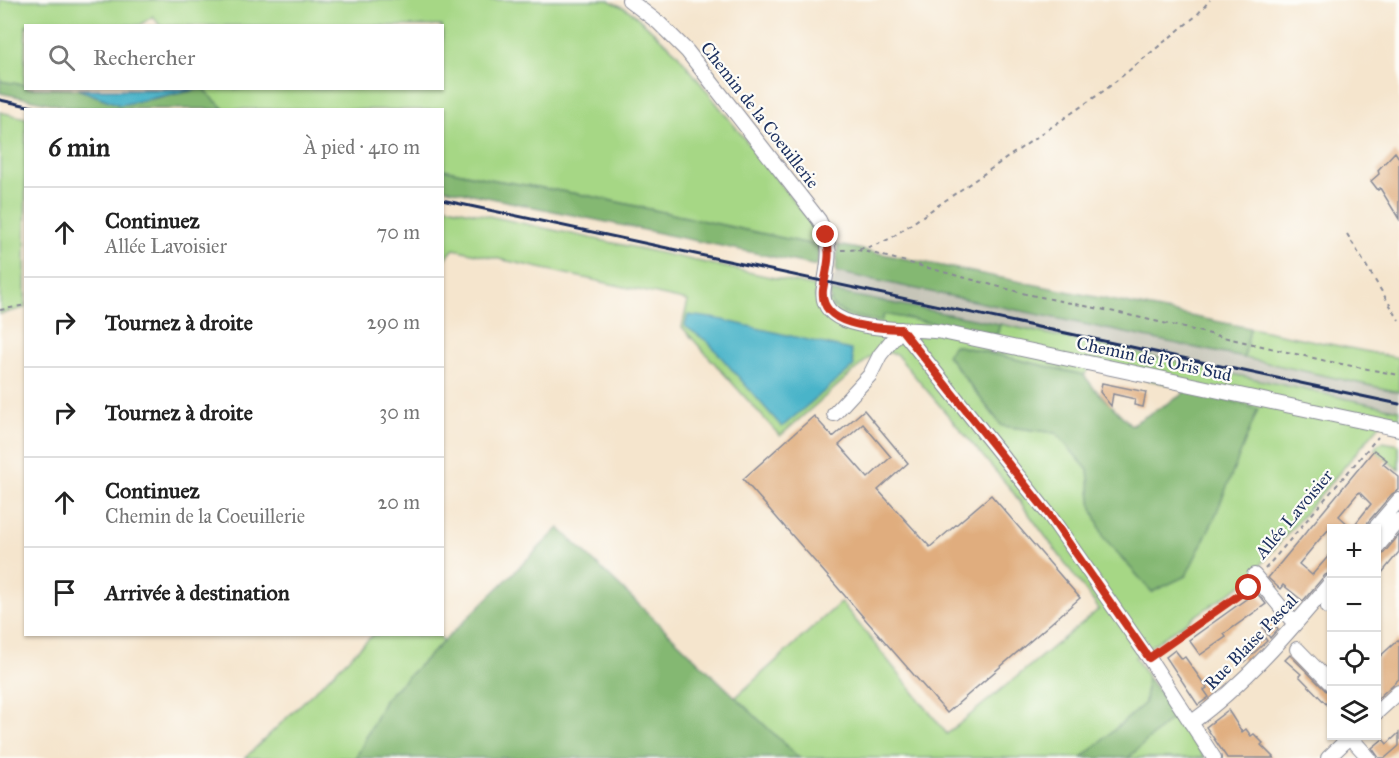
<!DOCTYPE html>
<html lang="fr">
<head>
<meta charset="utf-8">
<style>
  :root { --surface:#fff; --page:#f6f6f6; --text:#222; --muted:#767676; --line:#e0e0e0 }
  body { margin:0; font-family:"IM FELL Great Primer",serif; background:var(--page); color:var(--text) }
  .controls { position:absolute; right:18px; bottom:18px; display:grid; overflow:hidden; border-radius:0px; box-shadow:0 2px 4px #0004 }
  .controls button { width:54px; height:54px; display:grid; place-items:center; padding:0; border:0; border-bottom:2px solid var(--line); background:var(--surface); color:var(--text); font:30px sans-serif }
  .stop { position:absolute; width:18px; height:18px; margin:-14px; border:4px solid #c8321e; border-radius:50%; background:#fff }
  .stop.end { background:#c8321e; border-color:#fff; box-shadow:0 2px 6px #0008 }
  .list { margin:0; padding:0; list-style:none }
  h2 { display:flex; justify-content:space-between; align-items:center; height:78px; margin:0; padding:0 24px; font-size:26px }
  h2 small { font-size:20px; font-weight:400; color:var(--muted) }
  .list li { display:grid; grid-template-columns:39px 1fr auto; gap:18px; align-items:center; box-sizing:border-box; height:90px; padding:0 24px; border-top:2px solid var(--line) }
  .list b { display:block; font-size:22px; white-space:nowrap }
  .list p { margin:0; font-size:20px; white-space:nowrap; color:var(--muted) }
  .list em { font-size:20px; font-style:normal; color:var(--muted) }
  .icon { flex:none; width:33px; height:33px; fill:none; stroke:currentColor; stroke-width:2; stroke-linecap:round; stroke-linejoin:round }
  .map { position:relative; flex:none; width:1399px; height:758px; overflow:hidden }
  .search { position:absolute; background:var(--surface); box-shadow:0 2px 4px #0004; left:24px; top:24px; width:420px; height:66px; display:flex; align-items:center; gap:15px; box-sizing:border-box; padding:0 21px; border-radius:0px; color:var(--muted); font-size:22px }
  .panel { position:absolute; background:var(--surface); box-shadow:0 2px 4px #0004; left:24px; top:108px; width:420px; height:528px; border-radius:0px }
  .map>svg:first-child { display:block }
  .industrial { fill:#c6c5b8 }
  .green { fill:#a6d785; stroke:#608372; stroke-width:1.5; fill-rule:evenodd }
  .forest { fill:#84b872; stroke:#507468; stroke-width:1.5 }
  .water { fill:#4ab4c9; stroke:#327294; stroke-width:1.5 }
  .building { fill:#e0ad7e; fill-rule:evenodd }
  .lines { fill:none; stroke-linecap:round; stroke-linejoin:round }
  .minor-casing { stroke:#888a96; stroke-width:16 }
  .path { stroke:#888a96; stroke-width:2; stroke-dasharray:4.5 4.5; stroke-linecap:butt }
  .minor { stroke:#fff; stroke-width:14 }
  .rail { stroke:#1b2f5e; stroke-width:3 }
  .route { stroke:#c8321e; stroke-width:8 }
  .labels { text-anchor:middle; stroke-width:4.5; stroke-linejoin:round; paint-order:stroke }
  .street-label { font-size:18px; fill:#1b2f5e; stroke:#fdfcf7 }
</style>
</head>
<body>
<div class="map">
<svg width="1399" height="758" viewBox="0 0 1399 758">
  <rect width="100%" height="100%" fill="#fdfcf7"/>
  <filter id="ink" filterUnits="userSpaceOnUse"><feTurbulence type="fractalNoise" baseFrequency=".0167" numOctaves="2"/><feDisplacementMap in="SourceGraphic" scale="12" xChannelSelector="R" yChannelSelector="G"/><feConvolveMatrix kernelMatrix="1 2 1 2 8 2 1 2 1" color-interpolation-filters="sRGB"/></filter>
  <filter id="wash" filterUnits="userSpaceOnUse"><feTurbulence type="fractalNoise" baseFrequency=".008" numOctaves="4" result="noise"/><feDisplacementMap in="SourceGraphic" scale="24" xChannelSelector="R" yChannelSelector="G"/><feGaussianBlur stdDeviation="1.35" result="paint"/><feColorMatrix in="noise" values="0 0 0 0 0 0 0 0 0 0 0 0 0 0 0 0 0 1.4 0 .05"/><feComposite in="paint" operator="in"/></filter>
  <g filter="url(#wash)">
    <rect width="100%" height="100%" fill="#f5e5cd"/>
    <!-- industrial -->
    <path class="industrial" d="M836,272L1399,392V410L1088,342L829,291Z"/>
    <!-- green -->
    <path class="green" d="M0,0H608L629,10L676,52L816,229L819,246L590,196L489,179L443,169L442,110L224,109L203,89L442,88V26H160L153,16L140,25L26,26L24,85L2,82L0,79Z
      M0,112L26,118L25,308L0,314Z
      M443,206L817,287L815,297L883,314L997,335L1000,324L1399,410V421L1385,419L1247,581L1135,657L1147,676L1145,703L1082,758H799L735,698L841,602L947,734L1099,609L1009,487L896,354L877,351L780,436L682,327L688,301L454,249L443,261ZM955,345L1084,375L1091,367L1185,388L1153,592L1092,508L1088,470L1056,433L1002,426L947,355Z
      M1250,328L1399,358V392L1244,358Z
      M1383,442L1399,445V470L1374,450L1378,444Z
      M373,635H438L444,641L385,699L356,758H245Z
      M1176,714L1205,758H1128Z"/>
    <!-- forest -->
    <path class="forest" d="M0,81L25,85L26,88L78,89L120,105L203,89L224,109H77L0,93Z
      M443,169L489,179L590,196L819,246L817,266L443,188Z
      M838,245L1250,328L1244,358L836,272Z
      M829,291L1000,324L997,335L884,314L881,322L847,315L832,306Z
      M954,345L1084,375L1093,387L1131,425L1182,395L1185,388L1258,409L1214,519L1186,576L1152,592L1104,538L1092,508L1088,470L1056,433L1002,426L947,355Z
      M559,528L799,758H356L385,699Z
      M1147,676L1176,714L1128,758H1082L1145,703Z"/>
    <!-- water -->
    <path class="water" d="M78,89H196L120,105Z
      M688,315L718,319L851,350L854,366L782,427L708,342L685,326Z"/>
    <g id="blocks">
      <!-- building -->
      <path class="building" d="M1395,152L1399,158V219L1380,188L1378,190L1371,181L1379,174L1378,170Z
        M1102,383L1146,392L1143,407L1134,405L1135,399L1113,394L1111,406L1100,392Z
        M864,410L908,463L878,490L930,547L991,495L1080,598L947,713L743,479L814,416L833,437ZM863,424L891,457L868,478L839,445Z
        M1374,450L1387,460L1383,464L1399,477V490L1392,494L1368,522L1366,528H1330L1319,540L1299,564L1312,575L1332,552V572L1325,575L1303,601L1283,585L1280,589L1268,578ZM1359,492L1371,504L1352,528L1339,516Z
        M1399,535V552L1377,579V557L1383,554Z
        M1256,592L1266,604L1224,634L1226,637L1200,655L1189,640Z
        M1273,621L1278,629L1270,638L1263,628Z
        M1258,637L1261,641L1265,638L1267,641L1244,662L1239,655L1251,647L1248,643Z
        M1399,639V679L1377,699V659Z
        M1175,650L1182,659L1185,657L1207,688L1204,690L1209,697L1198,705L1166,657Z
        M1290,655L1326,691L1332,694V710L1299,676L1301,674L1285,660Z
        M1228,710L1242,732L1246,729L1251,736L1254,734L1263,743L1261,745L1274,758H1227L1206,727Z
        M1399,733V746L1385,758H1379L1372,748L1383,739L1387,744Z"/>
    </g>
  </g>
  <g filter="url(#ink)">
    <use href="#blocks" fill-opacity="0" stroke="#888a96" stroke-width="1.5"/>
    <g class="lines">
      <!-- minor casing -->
      <g class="minor-casing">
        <path id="minor" d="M629,0L659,23L687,51L819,220C833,247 829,259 824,287C815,338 912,326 942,332L1399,429
          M901,329L1050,516L1149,658L1214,758
          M834,414L870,375L880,355L901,329
          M1375,528L1399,500
          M1376,548L1399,521
          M1254,575L1295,624
          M1328,607L1332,602
          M1297,649L1332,685
          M1376,713L1399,692
          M1191,723C1245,684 1289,632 1332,581
          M1350,737L1369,758
          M1328,758L1351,736"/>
      </g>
      <!-- path -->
      <path class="path" d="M1347,234L1399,320
        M841,250C860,250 874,247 891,238L1105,90L1196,16L1210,0
        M857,250L872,253L1026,294L1120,313L1326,361L1399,375
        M0,310L26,305
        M1265,569L1378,437
        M1158,651L1249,587"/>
      <!-- minor -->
      <use href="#minor" class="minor"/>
      <!-- rail -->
      <path class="rail" d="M0,100L47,110
        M442,200L1399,404"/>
    </g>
  </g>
  <g class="lines" filter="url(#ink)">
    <!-- route -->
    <path class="route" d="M826,235C832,255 826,271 823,290C819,327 876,328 901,329L1050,516L1149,658L1249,588"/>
  </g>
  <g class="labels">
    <!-- street labels -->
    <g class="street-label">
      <text transform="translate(760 115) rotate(52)" y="6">Chemin de la Coeuillerie</text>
      <text transform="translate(1154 359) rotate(12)" y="6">Chemin de l'Oris Sud</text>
      <text transform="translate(1294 514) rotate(-50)" y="6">Allée Lavoisier</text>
      <text transform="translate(1251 642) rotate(-46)" y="6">Rue Blaise Pascal</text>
    </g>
  </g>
</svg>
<div class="controls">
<button>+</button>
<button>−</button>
<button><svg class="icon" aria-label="locate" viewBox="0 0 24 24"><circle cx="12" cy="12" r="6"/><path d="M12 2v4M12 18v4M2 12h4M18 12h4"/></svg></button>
<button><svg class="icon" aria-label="layers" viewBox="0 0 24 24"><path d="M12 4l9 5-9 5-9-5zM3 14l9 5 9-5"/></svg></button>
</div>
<div class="stop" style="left:1249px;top:588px"></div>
<div class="stop end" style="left:826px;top:235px"></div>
<div class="search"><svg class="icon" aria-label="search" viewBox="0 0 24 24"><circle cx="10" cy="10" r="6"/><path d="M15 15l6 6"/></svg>Rechercher</div>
<section class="panel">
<h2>6 min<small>À pied · 410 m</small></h2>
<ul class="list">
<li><svg class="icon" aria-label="ahead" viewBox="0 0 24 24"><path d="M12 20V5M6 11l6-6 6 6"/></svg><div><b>Continuez</b><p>Allée Lavoisier</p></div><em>70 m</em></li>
<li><svg class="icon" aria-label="right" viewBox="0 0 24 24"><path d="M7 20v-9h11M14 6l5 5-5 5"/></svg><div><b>Tournez à droite</b></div><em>290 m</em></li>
<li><svg class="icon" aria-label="right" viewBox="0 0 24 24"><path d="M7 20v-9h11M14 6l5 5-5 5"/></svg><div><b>Tournez à droite</b></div><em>30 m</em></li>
<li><svg class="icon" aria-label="ahead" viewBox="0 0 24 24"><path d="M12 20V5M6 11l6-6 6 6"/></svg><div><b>Continuez</b><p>Chemin de la Coeuillerie</p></div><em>20 m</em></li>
<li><svg class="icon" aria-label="arrive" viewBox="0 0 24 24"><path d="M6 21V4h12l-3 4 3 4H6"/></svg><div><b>Arrivée à destination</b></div></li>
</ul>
</section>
</div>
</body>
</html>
